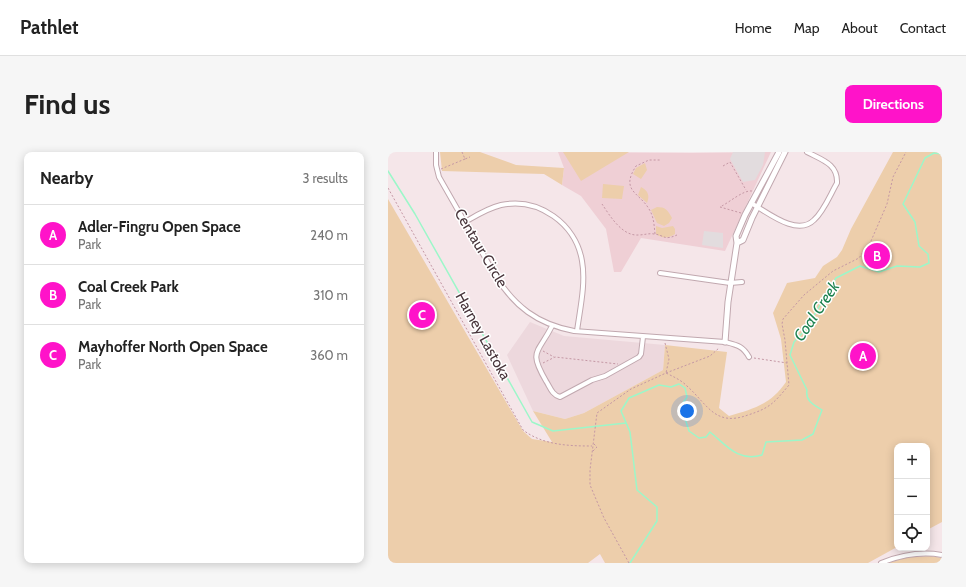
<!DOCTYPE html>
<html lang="en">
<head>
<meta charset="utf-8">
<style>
  :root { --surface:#fff; --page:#f6f6f6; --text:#222; --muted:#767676; --line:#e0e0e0; --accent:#ff13c9 }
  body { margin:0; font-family:Cabin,sans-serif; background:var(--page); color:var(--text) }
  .controls { position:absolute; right:12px; bottom:12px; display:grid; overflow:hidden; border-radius:8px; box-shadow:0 2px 10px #0003 }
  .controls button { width:36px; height:36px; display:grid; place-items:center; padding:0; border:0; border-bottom:1px solid var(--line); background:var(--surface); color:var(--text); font:20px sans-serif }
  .you { position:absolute; left:299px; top:259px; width:14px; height:14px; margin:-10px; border:3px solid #fff; border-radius:50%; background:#1a73e8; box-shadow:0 0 0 6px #1a73e833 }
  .badge { display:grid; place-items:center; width:26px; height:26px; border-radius:50%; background:var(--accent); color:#fff; font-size:13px; font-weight:700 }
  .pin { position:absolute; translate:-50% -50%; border:2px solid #fff; box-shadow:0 1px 4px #0006 }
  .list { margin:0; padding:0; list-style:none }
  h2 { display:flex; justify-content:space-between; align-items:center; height:52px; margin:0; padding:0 16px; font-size:17px }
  h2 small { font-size:13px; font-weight:400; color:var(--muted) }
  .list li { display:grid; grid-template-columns:26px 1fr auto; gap:12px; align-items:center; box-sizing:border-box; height:60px; padding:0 16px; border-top:1px solid var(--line) }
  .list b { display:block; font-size:15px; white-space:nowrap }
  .list p { margin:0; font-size:13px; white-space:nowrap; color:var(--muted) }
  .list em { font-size:13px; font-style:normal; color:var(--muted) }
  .icon { flex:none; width:22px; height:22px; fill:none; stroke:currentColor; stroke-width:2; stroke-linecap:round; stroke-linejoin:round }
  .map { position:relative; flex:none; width:554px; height:411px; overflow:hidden; border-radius:8px }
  header { display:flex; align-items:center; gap:24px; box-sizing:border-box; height:56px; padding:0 20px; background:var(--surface); border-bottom:1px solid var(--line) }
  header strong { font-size:19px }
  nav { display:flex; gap:22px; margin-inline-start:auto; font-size:14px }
  .intro { display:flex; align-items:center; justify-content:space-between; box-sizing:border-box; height:96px; padding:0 24px }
  h1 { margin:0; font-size:28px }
  .button { padding:10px 18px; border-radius:8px; background:var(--accent); color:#fff; font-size:14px; font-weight:700 }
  main { display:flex; gap:24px; padding:0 24px }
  aside { flex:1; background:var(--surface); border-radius:8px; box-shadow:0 2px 10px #0003 }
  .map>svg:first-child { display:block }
  .residential { fill:#edd8dd }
  .education { fill:#efcfd5 }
  .green { fill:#edceab }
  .parking { fill:#e2dcde }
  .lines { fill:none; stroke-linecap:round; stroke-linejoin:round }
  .stream { stroke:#9cf7c9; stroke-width:1.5 }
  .minor-casing { stroke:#c1a8af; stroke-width:6 }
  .tertiary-casing { stroke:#c1a8af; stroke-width:7 }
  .path { stroke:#c497a4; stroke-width:1; stroke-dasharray:2 2; stroke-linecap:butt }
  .minor { stroke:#fff; stroke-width:4 }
  .tertiary { stroke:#fff; stroke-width:5 }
  .labels { text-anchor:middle; stroke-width:3; stroke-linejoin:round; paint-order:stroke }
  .street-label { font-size:15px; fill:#48353b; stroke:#fff }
  .water-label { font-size:16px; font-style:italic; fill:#1d824f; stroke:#fff }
</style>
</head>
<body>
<header>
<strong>Pathlet</strong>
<nav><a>Home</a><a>Map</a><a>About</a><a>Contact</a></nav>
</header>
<div class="intro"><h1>Find us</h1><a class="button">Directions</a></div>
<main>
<aside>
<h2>Nearby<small>3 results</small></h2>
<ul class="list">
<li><span class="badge">A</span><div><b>Adler-Fingru Open Space</b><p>Park</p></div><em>240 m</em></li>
<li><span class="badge">B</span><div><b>Coal Creek Park</b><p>Park</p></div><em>310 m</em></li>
<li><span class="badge">C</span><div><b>Mayhoffer North Open Space</b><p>Park</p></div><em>360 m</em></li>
</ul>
</aside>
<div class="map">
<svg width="554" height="411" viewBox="0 0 554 411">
  <rect width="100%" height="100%" fill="#f5e6e9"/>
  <!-- residential -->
  <path class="residential" d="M142,170L176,184L277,193L275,218L196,261L177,267L145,259L119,203Z"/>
  <!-- education -->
  <path class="education" d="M170,0L304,1L383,0L337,99L253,86L233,120H226L218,77L193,44L174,33L176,16Z"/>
  <!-- green -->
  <path class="green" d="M52,0H92L128,13L176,16L174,33L156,22L54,19Z
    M175,0H241L193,29Z
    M505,0H554V370L539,378V294H509V395L480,411H217L212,402L200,411H0V47L135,279L144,287L164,290L145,259L177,267L196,261L275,218L277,193L339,200L331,256L341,264C366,257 383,252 398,230L393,187L385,161L399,131L427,126L435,114L449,105L454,98L463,77Z
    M257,11L259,18L253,27L245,22L248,16Z
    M215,32L236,34L234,47L214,46Z
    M253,35C260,39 262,43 259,51L250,43Z
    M269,55C277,55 280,58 284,66L281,71L276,74L269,71L263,58Z
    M268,74L274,76L285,74L287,77V82C281,86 274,87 268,82Z
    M543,404L554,406V411H500L520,405Z"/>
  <!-- parking -->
  <path class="parking" d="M345,0H377L375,13L367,28L355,30L342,7Z
    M316,79L335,81V96L314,93Z"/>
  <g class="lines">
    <!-- stream -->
    <path class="stream" d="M0,19L27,62L144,270L165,279L238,271
      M242,411L269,369V355L249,338L242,280L233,259L241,246L271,233L283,235L291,232L297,236L299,245L293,254L301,279L311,286L318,285L322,280C339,294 350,310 374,303L378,290L414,288L425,282L434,258C426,253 417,249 419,238L402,203L406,190L418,177L448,126L472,114L491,120L509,114L532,115L541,111L540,102L531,94L527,70L515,52L537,6L546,1L554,2"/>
    <!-- minor casing -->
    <g class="minor-casing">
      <path id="minor" d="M48,0V13L51,25L107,123C126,154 149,172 186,179L337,190C349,193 355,194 361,205
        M363,51C379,60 409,85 426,68C436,59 442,43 449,31C450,12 434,8 419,0
        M77,70C89,63 100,56 113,53C151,45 188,72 194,109C198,131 192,157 189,179
        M272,121L342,131L354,130
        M164,174C150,202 140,198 158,229C162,235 164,243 172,245L204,228L217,224L251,205L253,202L255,185
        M493,411C513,403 532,399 554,403"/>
    </g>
    <!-- tertiary casing -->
    <g class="tertiary-casing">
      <path id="tertiary" d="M349,91L355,88L364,66L397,0
        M337,190L340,150L349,91L348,84L357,63L391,0"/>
    </g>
    <!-- path -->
    <path class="path" d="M74,0L77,7L82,5
      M335,14L342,10L358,38
      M53,17L77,7
      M0,36L135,278C155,293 180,294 204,294
      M214,52C222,64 234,84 250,83C256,83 261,81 266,82C277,83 275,89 289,83
      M353,61L332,55C342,50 355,38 364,39
      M267,82C266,73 266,65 261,57C251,40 232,39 248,14L261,8H272
      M277,191L281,207L278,221
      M155,199L166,205
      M366,206L399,211
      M155,211L167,205L230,212
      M278,221L322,204L331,196
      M205,299L209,295L205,291
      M241,411L216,366L202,333V318L209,261L243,237L278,221C286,225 293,228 299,234C320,253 327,275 360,263C382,256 386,251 401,233L397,188L394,172L395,167L416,143L445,119L471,106L483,89L499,52L505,25L518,0"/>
    <!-- minor -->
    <use href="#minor" class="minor"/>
    <!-- tertiary -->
    <use href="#tertiary" class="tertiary"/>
  </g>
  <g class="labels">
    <!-- street labels -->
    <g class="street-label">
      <text transform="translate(93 96) rotate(59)" y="5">Centaur Circle</text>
      <text transform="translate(95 184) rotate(61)" y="5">Harney Lastoka</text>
    </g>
    <!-- water labels -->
    <g class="water-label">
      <text transform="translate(428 159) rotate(-56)" y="6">Coal Creek</text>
    </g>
  </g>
</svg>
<div class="controls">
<button>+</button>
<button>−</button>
<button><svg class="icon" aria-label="locate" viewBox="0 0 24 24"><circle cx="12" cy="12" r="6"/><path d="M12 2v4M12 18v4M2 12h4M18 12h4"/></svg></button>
</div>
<div class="you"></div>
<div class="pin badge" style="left:475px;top:204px">A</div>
<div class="pin badge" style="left:489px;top:104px">B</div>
<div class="pin badge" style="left:34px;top:163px">C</div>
</div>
</main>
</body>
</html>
